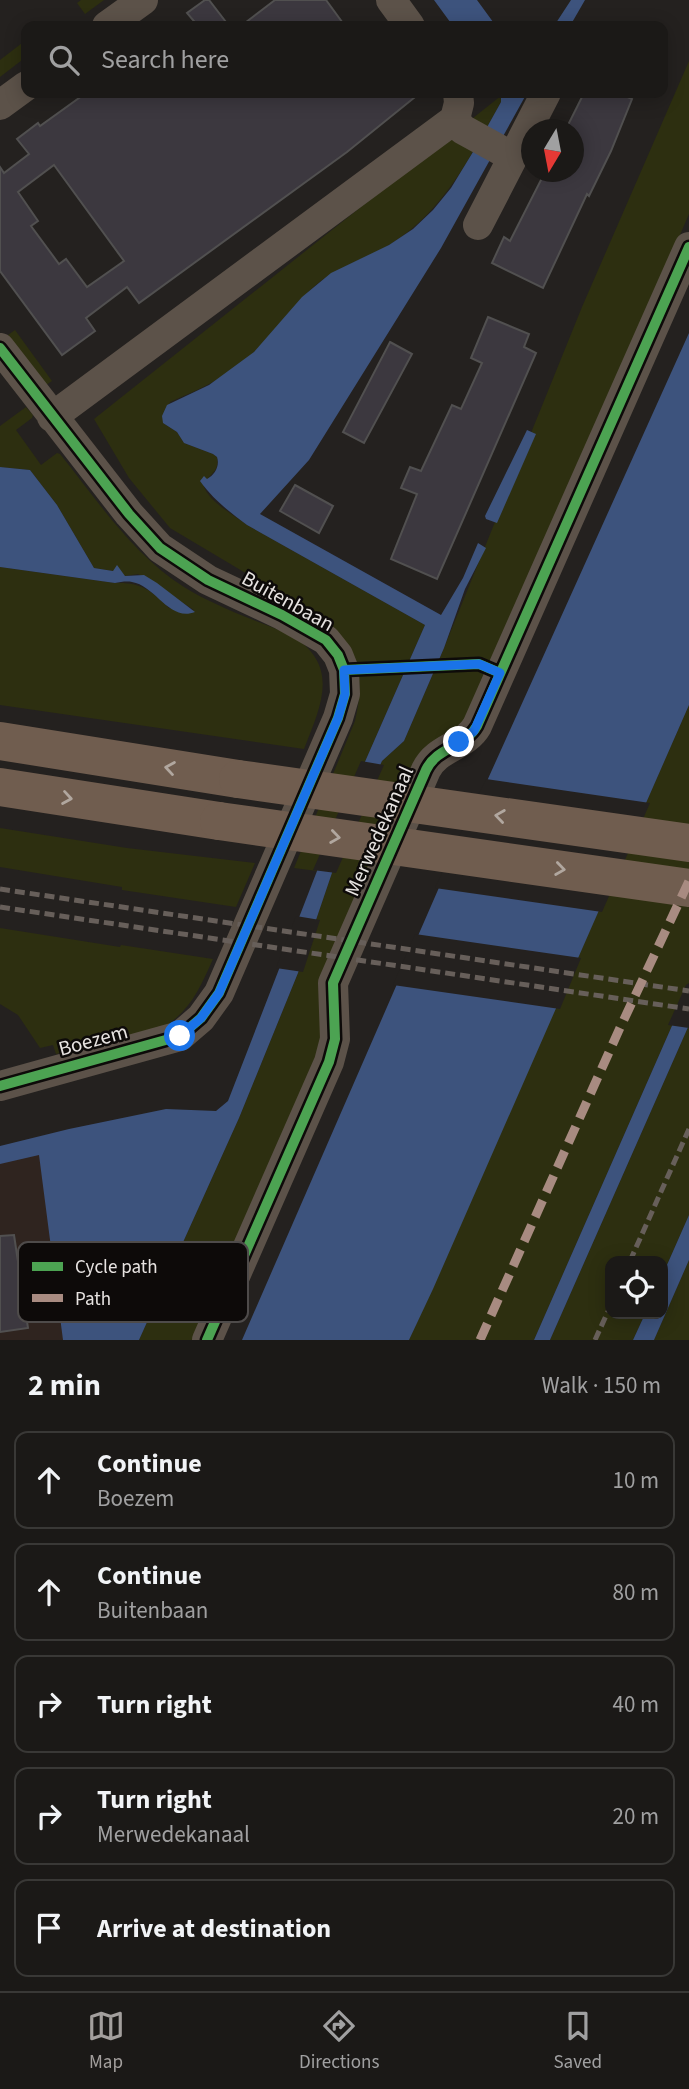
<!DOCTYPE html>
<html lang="en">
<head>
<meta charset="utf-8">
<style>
  :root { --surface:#1b1917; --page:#242220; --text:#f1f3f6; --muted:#a0a0a1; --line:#393836; --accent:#a39f9d }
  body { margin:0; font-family:"Source Sans 3",sans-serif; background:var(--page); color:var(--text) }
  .controls { position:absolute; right:21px; bottom:21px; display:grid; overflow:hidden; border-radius:14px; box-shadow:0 4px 18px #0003 }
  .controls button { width:63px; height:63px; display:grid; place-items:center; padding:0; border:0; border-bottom:2px solid var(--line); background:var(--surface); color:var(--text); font:35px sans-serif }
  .compass { position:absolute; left:521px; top:119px; width:63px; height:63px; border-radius:50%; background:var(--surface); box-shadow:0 4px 18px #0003; rotate:190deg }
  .stop { position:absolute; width:21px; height:21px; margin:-16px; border:5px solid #1a73e8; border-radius:50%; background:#fff }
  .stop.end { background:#1a73e8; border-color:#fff; box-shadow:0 2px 7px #0008 }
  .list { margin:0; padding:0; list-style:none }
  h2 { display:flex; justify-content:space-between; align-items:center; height:91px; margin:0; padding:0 28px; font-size:30px }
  h2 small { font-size:23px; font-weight:400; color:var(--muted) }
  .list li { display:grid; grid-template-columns:46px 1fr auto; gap:21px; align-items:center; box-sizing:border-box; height:98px; margin:0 14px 14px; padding:0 14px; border:2px solid var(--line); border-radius:14px }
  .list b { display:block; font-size:26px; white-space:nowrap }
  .list p { margin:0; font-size:23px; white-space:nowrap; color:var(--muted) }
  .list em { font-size:23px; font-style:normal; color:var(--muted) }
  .icon { flex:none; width:38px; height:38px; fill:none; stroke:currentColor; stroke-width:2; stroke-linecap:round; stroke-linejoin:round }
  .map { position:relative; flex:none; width:689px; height:1340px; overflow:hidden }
  .search { position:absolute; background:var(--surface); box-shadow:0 4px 18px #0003; left:21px; right:21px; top:21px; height:77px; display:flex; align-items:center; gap:18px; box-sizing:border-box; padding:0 24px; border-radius:14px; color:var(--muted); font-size:26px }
  .sheet { height:651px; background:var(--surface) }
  nav { display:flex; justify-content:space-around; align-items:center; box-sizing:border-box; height:98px; border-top:2px solid var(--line); background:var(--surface); font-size:19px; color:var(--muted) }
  nav a { display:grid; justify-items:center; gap:4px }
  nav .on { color:var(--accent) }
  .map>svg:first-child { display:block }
  .built { fill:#2f241f }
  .green { fill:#2d2f10 }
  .water { fill:#3d537d }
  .pier { fill:#24211f }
  .building { fill:#3c383f; stroke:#515050; stroke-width:2; fill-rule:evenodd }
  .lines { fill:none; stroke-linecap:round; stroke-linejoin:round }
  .minor { stroke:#5c5249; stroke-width:30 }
  .motorway { stroke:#705d4f; stroke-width:38 }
  .rail { stroke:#675f5a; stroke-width:5; stroke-dasharray:10 5; stroke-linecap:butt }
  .motorway-bridge { stroke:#705d4f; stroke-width:38 }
  .quiet { stroke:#a88b81; stroke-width:9; stroke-dasharray:18 9; stroke-linecap:butt }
  .cycleway-casing { stroke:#0d0a09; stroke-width:15 }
  .cycleway { stroke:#4ca352; stroke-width:10 }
  .oneway { stroke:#b1a79f }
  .route { stroke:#1a73e8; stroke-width:9 }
  .labels { text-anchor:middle; stroke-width:5; stroke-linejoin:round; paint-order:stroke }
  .street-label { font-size:21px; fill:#e7e3e1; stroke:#0d0a09 }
  .key { fill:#0d0a09; stroke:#4e4b4a; stroke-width:2 }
  .key-label { font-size:19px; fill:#e7e3e1 }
</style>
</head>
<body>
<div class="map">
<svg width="689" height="1340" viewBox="0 0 689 1340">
  <rect width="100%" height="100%" fill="#24211f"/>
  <!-- built -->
  <path class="built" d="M52,1140L82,1340H0V1154Z"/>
  <!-- green -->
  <path class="green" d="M81,0H104L85,14L77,3Z
    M26,40V57L0,77V60Z
    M689,61V214L467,729L430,750L326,1032L197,1340H139L239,1118L298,973L334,867L382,761L404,741L444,648L582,307Z
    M502,95L501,102C471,155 445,210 392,243C367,259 340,265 317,284C294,303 277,329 256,350C233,375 200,389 170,402L163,423L177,432L184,443L213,454L217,457C220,471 210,474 203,484C208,502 233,514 247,525L425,625L317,871L294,868L355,721C365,678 359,654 328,622L170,528L129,478L94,419Z
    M15,330L52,381L46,385L8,335Z
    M26,407L33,415L32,418L16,430L41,465L57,453L60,454C98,501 132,554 184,587C216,607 255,620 291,635C341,666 321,705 304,749L0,705V567L115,583C141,582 151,590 169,608L194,610L138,574L125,576L116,569L113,571L94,568L57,505L30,470L0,467V426Z
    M689,705V987L534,1340H409Z
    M0,828L127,848L255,863L236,907L122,890V887L0,867Z
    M0,928L120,947L121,945L213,959C199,990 190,1012 159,1030L56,1054L53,1045L40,1048L18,1015L0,1004Z
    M689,1025V1215L663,1274V1261H610V1314H645L633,1340H550Z
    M689,1260V1340H654Z"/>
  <!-- water -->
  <path class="water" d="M434,0H477L496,26H453Z
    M571,0H585L570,26H554Z
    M501,93H527L441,248L309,460L260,514L441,615L463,578L478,543L486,548L465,589L444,648L404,741L382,761L334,867L298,973L239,1118L139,1340H63L39,1155L0,1164V1146L69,1129L166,1109L216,1111L228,1101L317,871L425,625L247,525C227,510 214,500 200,481L204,476L207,479C215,475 220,466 217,457L213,454L184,443L177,432L163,423L162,416L167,405L209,385L254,352L302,297L331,273L389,245L413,229L433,210L451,188L476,147L501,102Z
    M689,333V705L433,1289L409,1340H242L441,883Z
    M527,430L536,434L497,523L486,519L485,516Z
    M0,467L30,470L57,505L94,568L113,571L117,565L125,576L144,575L157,583L195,612C169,622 156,586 132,582C127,581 120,582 115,583L0,567Z
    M689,987V1025L550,1340H534Z
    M689,1215V1260L654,1340H633L645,1314H663V1274Z"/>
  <!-- pier -->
  <path class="pier" d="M361,761L384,765L336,873L313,870Z
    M486,779L650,803L602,912L435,888Z
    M296,916L320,920L303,972L276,968Z
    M415,934L581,958L560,1009L393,985Z
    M689,983V1028L668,1025L686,985Z"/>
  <!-- building -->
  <path class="building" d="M205,0H209L229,26H198L187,13Z
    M275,0H326L345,26H241Z
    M86,93H420L347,152L139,303L127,287L86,318L95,331L62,355L0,271V167L4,173L29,154L17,139L38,123L40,126ZM54,165L124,261L87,287L66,259L59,264L31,226L38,221L18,192Z
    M584,93H619L632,99L611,151L589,196L587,194L543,288L492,263L504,237L510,241L545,172L549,174L550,172H573V130L567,127Z
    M488,317L529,334L524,347L536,353L437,579L391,559L417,494L401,488L410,467L421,471L452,405L461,409L482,363L471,358Z
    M390,342L412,354L364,443L343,432Z
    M295,485L333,506L319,533L280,511Z
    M14,1235L28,1328L0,1332V1236Z"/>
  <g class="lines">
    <!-- minor -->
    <path class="minor" d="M391,0L410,26
      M107,26L143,0
      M0,105L26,86
      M455,119L462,129L513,157
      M478,225L546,93
      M0,348L129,514L160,548L208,580L282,615L326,640L338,655L344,670L345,694L338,718L219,993L201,1018L180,1036L0,1086
      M52,417L455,119L459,103L458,93
      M207,1340L329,1062L335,1039L333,983L426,770C437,747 465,747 477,726L689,247"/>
    <!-- motorway -->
    <path class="motorway" d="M0,741L238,779
      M0,787L219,821"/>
    <!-- rail -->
    <path class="rail" d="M0,889L689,991
      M0,907L689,1009
      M630,1261L689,1129
      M595,1340L610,1307"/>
    <!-- motorway-bridge -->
    <path class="motorway-bridge" d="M238,779L689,843
      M219,821L689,888"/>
    <!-- quiet -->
    <path class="quiet" d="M480,1340L619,1030L689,881"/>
    <!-- cycleway casing -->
    <g class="cycleway-casing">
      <path id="cycleway" d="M0,348L129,514L160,548L208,580L282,615L326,640L338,655L344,670L345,694L338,718L219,993L201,1018L180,1036L0,1086
        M344,670L479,664L500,673
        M207,1340L329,1062L335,1039L333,983L426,770C437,747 465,747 477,726L689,247"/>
    </g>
    <!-- cycleway -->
    <use href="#cycleway" class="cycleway"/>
  </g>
  <!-- one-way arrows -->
  <defs><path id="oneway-chevron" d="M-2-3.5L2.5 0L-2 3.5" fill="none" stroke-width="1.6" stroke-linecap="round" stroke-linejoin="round" transform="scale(1.75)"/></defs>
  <g class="oneway">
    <use href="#oneway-chevron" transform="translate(170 768) rotate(-171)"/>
    <use href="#oneway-chevron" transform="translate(67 798) rotate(9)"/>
    <use href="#oneway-chevron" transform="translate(500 816) rotate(-172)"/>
    <use href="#oneway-chevron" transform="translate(335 837) rotate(8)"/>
    <use href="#oneway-chevron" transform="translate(560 869) rotate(8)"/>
  </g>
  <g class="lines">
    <!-- route -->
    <path class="route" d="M180,1036L201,1018L219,993L338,718L345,694L344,670L479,664L500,673L474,731L459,742"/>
  </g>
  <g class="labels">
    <!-- street labels -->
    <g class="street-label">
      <text transform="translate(288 601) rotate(29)" y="7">Buitenbaan</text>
      <text transform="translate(379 831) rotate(-66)" y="7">Merwedekanaal</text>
      <text transform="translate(93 1040) rotate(-15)" y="7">Boezem</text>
    </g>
  </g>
  <!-- legend -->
  <rect x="18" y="1242" width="230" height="80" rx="10" class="key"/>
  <rect x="32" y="1262" width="31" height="9" fill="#4ca352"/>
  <rect x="32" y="1294" width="31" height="8" fill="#a88b81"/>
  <g class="key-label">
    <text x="75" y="1273">Cycle path</text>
    <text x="75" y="1305">Path</text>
  </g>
</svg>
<div class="controls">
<button><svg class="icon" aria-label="locate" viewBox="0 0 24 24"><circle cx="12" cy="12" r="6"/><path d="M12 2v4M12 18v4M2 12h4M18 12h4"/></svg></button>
</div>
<svg class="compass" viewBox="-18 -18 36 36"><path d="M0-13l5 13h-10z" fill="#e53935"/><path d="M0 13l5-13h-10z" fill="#a0a0a1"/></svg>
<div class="stop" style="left:180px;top:1036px"></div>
<div class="stop end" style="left:459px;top:742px"></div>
<div class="search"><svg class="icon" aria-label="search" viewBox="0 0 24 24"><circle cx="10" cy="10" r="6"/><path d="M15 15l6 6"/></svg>Search here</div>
</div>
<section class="sheet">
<h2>2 min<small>Walk · 150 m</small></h2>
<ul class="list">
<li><svg class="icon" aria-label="ahead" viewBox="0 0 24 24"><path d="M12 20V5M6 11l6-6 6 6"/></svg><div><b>Continue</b><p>Boezem</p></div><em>10 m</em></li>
<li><svg class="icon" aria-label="ahead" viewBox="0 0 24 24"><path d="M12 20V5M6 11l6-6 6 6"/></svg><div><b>Continue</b><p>Buitenbaan</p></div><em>80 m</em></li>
<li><svg class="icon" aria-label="right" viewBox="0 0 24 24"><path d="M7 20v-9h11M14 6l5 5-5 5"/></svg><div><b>Turn right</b></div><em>40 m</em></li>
<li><svg class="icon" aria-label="right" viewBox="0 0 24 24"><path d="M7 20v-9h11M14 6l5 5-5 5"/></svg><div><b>Turn right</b><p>Merwedekanaal</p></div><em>20 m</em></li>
<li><svg class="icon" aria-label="arrive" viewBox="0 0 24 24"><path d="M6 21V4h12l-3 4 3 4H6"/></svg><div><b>Arrive at destination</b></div></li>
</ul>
</section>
<nav>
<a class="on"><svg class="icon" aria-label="map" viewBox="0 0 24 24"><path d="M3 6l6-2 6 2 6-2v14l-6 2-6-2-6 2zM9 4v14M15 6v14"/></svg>Map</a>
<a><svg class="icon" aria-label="directions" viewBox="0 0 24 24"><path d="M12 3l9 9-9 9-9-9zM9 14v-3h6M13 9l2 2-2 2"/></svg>Directions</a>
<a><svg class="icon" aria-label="saved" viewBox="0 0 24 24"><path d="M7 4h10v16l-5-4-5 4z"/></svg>Saved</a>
</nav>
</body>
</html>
